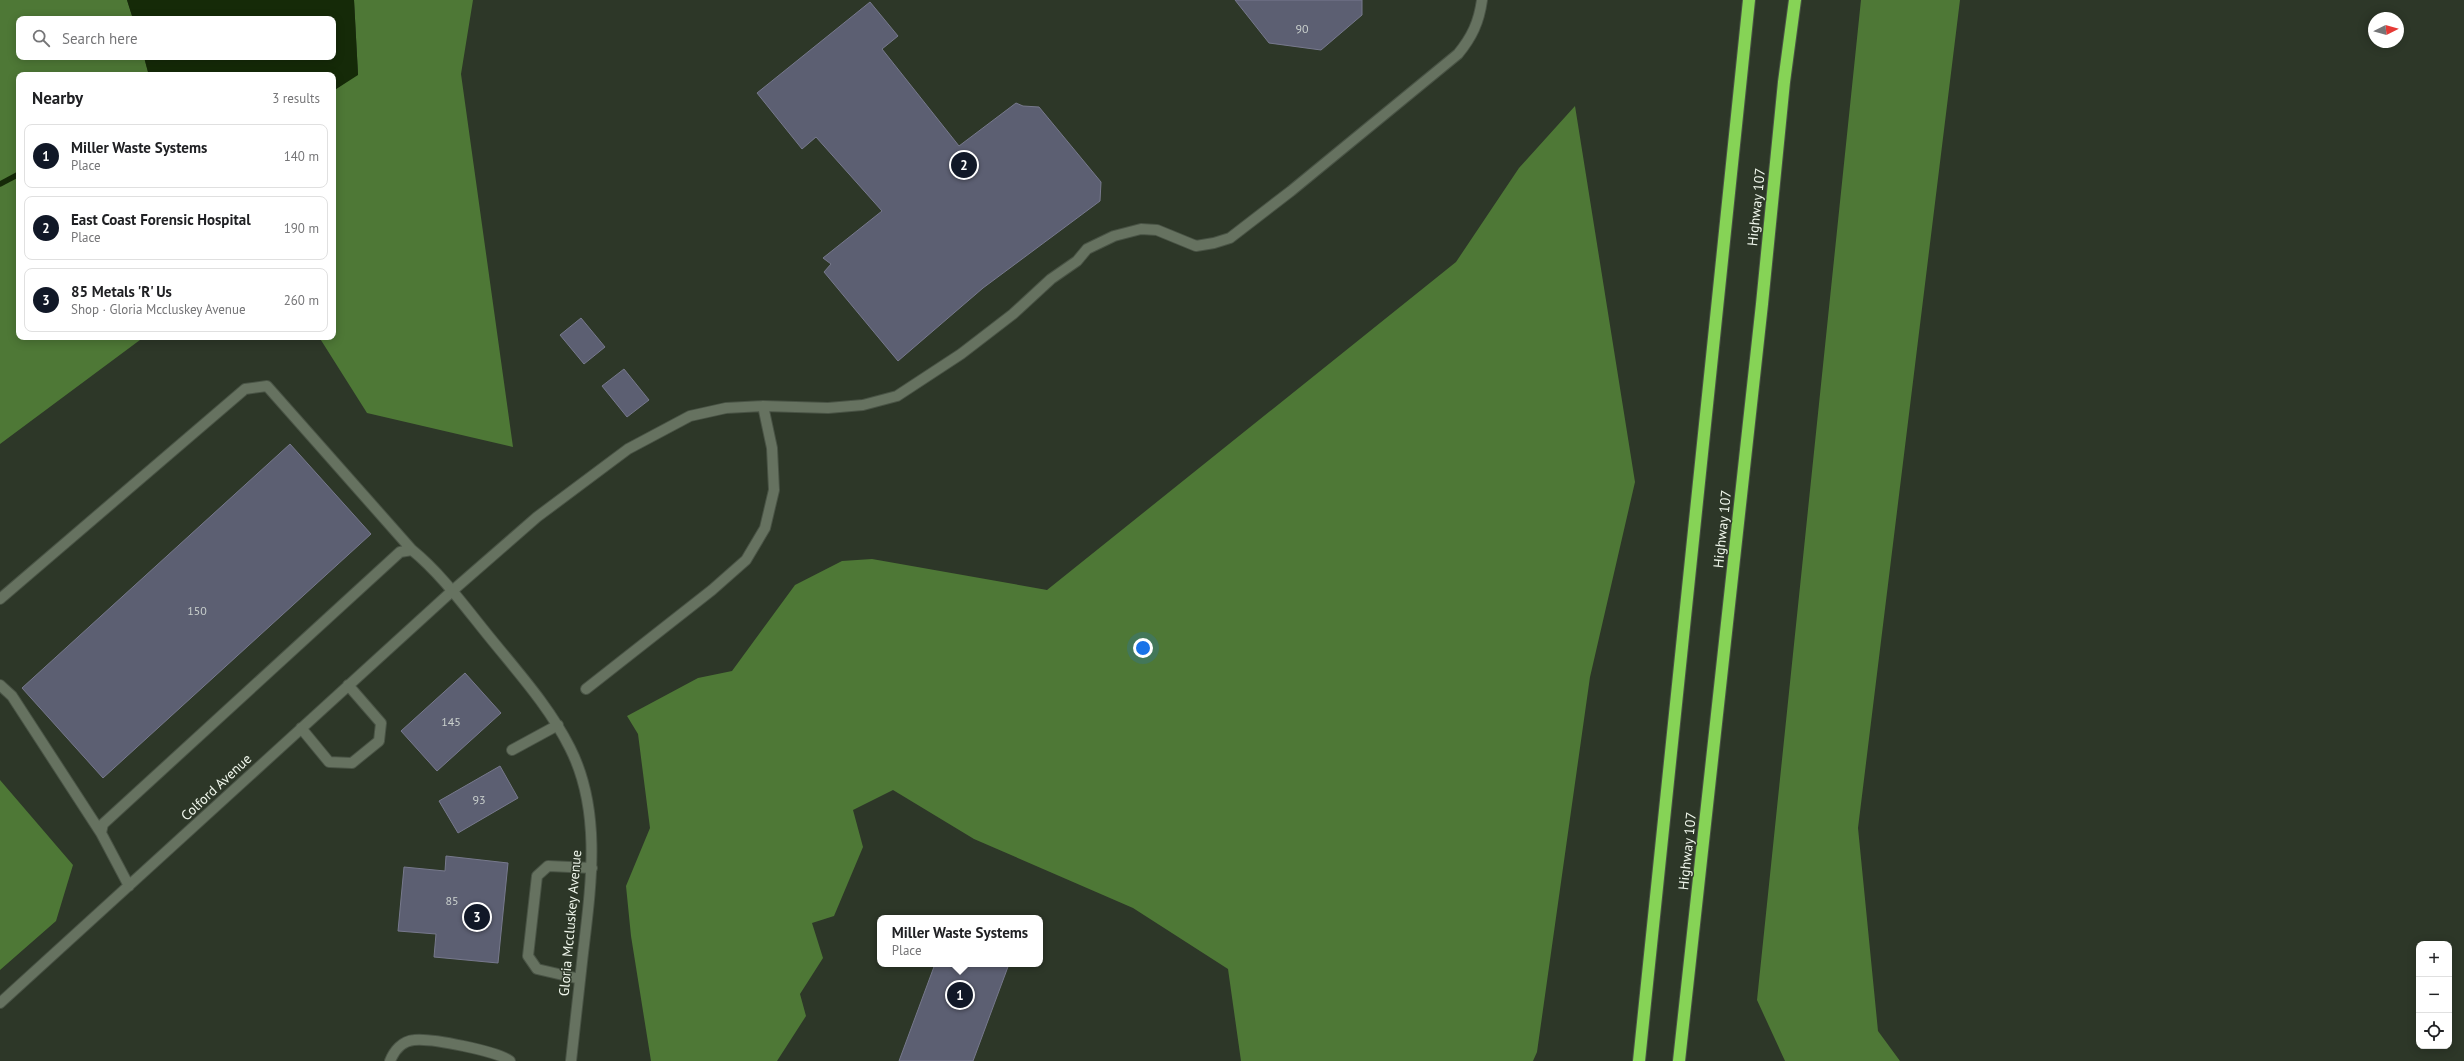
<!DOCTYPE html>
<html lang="en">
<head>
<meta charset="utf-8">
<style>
  :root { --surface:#fff; --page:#f6f6f6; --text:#202124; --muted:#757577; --line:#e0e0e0; --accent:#111827 }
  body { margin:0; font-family:"PT Sans",sans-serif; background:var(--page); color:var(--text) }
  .controls { position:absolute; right:12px; bottom:12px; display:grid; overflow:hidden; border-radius:8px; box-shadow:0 2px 10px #0003 }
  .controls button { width:36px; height:36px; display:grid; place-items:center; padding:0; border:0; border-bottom:1px solid var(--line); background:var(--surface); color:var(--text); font:20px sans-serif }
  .compass { position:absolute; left:2368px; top:12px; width:36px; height:36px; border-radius:50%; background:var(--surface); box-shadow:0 2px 10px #0003; rotate:85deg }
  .you { position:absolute; left:1143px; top:648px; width:14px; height:14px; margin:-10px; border:3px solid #fff; border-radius:50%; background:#1a73e8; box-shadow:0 0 0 6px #1a73e833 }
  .badge { display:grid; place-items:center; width:26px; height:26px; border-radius:50%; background:var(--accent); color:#fff; font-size:13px; font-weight:700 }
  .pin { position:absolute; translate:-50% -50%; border:2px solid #fff; box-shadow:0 1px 4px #0006 }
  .popup { position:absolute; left:877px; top:915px; width:166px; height:52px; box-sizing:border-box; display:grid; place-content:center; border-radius:8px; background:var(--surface); filter:drop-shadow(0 1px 3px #0005); font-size:13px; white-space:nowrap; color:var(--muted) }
  .popup b { font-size:15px; color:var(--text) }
  .popup::after { content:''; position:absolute; left:50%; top:100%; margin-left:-8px; border:8px solid transparent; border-top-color:var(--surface) }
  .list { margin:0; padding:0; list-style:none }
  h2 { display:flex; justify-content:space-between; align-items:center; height:52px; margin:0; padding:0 16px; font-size:17px }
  h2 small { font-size:13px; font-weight:400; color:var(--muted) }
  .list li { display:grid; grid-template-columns:26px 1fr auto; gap:12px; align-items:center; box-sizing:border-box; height:64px; margin:0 8px 8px; padding:0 8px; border:1px solid var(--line); border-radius:8px }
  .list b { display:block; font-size:15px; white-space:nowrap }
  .list p { margin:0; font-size:13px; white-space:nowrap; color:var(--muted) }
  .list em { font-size:13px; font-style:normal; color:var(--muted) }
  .icon { flex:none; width:22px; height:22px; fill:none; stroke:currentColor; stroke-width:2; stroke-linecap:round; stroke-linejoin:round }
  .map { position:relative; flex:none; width:2464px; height:1061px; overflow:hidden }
  .search { position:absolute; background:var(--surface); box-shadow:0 2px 10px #0003; left:16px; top:16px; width:320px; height:44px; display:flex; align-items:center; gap:10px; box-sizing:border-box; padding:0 14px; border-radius:8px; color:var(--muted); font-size:15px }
  .panel { position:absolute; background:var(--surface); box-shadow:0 2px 10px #0003; left:16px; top:72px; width:320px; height:268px; border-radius:8px }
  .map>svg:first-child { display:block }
  .forest { fill:#4e7836 }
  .water { fill:#152a08 }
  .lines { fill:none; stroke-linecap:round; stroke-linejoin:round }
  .stream { stroke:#152a08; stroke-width:5.5 }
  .building { fill:#5c5f72; stroke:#77798d }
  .minor-casing { stroke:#495345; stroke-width:12 }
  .highway-casing { stroke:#495345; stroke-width:14 }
  .minor { stroke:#667260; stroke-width:10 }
  .highway { stroke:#86d356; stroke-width:12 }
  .labels { text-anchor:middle; stroke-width:3; stroke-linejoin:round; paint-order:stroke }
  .number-label { font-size:12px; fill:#cad0cd }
  .street-label { font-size:14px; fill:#eff6eb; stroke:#2d3728 }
</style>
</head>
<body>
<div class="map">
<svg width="2464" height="1061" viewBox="0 0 2464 1061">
  <rect width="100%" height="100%" fill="#2d3728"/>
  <!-- forest -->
  <path class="forest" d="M0,0H127L133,19H19V57H144L148,72L152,75H19V337H144L0,444Z
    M354,0H473L461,74L513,447L367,413L319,337H333V91L358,74Z
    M1861,0H1960L1858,828L1878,1031L1900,1061H1785L1757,1000Z
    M1575,106L1635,482L1590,677L1537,1052L1533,1061H1241L1228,969L1133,908L974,839L893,790L853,810L863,847L834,916L812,923L823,958L800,994L806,1016L777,1061H651L631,936L626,886L650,828L638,734L627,716L698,678L732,671L795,585L842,561L872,559L1047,590L1456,262L1519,168Z
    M0,780L73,865L56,921L0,970Z"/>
  <!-- water -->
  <path class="water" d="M127,0H354L358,75L333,91V75H152L148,72L144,57H333V19H133Z"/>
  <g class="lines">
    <!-- stream -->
    <path class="stream" d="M0,184L19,174"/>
  </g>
  <!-- building -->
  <path class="building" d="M1235,0H1362V15L1321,50L1269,43Z
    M870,2L898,36L882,49L959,146L1016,103L1023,106L1039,107L1101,182L1100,201L983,288L898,361L824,272L831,264L823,258L882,211L816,137L802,149L757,93Z
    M581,318L605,347L584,364L560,335Z
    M624,369L649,400L627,417L602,386Z
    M290,444L371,534L103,778L22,688Z
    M465,673L501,713L437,771L401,731Z
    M500,766L518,798L458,833L439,801Z
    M446,856L508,863L498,963L434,957L436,934L398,931L404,867L445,871Z
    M935,964H1009L973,1061H899Z"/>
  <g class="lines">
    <!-- minor casing -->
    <g class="minor-casing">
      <path id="minor" d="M0,599L245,389L267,386L412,550
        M0,685L12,696L101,833
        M586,689L712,590L746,560L765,528L774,490L772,448L763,406
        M301,728L329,762L352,763L379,741L381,723L348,685
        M512,750L558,725
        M129,886L101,833L103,824L400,552L412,550C444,576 470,614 496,645C523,678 551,710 570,748C602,811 591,886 583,953C579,989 575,1025 571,1061
        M580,979L537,969L528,956L537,876L548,866L592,868
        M0,1003L451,592L537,517L628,449L690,416L726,408L763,406L828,408L863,405L897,396L961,354L1013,314L1051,279L1077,261L1087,249L1114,236L1141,229L1157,230L1196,246L1214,243L1230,238L1291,191L1458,54C1472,37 1479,22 1482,0
        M390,1061C394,1051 402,1041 414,1040C431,1038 497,1051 510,1061"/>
    </g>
    <!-- highway casing -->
    <g class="highway-casing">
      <path id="highway" d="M1639,1061L1749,0
        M1679,1061L1762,304L1784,82L1795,0"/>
    </g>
    <!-- minor -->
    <use href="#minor" class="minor"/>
    <!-- highway -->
    <use href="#highway" class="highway"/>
  </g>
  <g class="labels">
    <!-- number labels -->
    <g class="number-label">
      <text x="1302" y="33">90</text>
      <text x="197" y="615">150</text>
      <text x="451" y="726">145</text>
      <text x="479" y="804">93</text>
      <text x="452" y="905">85</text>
    </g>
    <!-- street labels -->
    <g class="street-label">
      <text transform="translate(1756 207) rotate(-84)" y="5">Highway 107</text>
      <text transform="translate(1722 529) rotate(-84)" y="5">Highway 107</text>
      <text transform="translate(216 787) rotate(-43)" y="5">Colford Avenue</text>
      <text transform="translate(1687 851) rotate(-84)" y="5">Highway 107</text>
      <text transform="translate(570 923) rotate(-85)" y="5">Gloria Mccluskey Avenue</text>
    </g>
  </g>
</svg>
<div class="controls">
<button>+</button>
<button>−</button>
<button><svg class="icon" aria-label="locate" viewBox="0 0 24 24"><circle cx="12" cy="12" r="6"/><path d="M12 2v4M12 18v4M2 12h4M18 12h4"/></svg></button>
</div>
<svg class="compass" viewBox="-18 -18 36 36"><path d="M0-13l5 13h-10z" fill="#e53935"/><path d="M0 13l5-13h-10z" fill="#757577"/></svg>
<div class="you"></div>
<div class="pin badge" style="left:960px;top:995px">1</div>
<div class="popup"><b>Miller Waste Systems</b>Place</div>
<div class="pin badge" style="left:964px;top:165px">2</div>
<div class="pin badge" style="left:477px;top:917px">3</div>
<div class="search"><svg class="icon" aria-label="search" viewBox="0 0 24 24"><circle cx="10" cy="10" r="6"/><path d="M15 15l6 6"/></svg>Search here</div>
<section class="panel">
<h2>Nearby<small>3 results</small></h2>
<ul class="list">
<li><span class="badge">1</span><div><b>Miller Waste Systems</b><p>Place</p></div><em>140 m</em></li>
<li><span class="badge">2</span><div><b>East Coast Forensic Hospital</b><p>Place</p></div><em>190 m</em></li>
<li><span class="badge">3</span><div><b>85 Metals 'R' Us</b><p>Shop · Gloria Mccluskey Avenue</p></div><em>260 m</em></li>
</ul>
</section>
</div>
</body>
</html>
